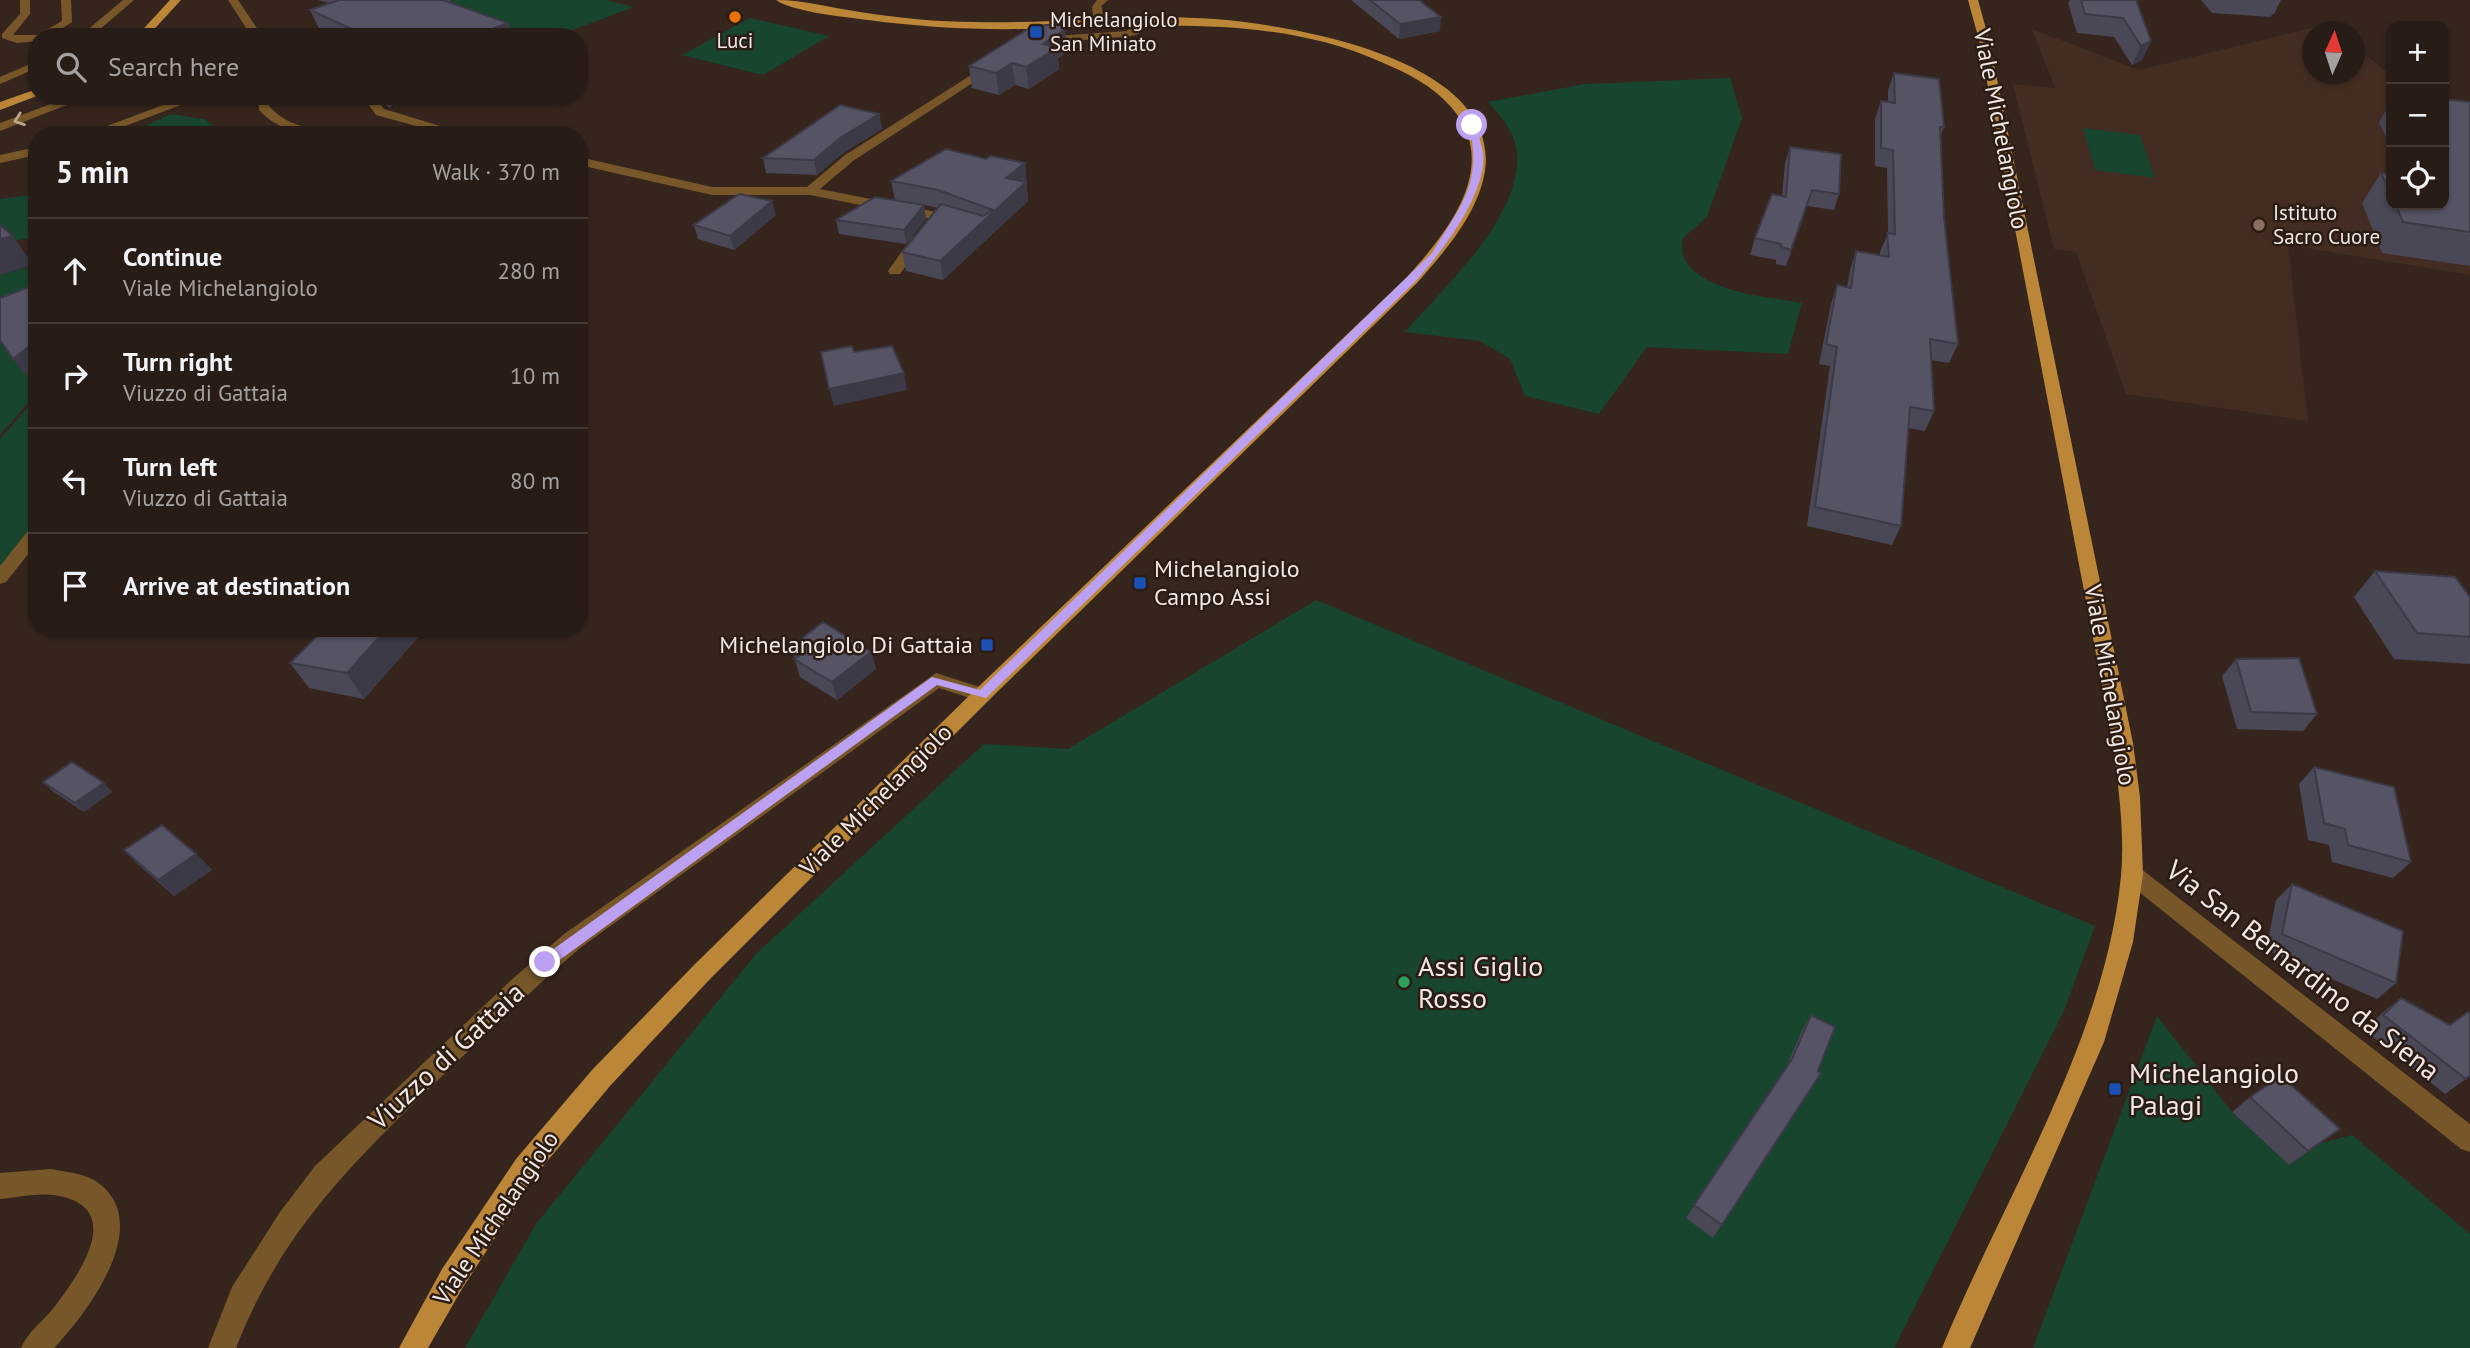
<!DOCTYPE html>
<html lang="en">
<head>
<meta charset="utf-8">
<style>
  :root { --surface:#281c16; --page:#30251f; --text:#f1f3f6; --muted:#a5a1a1; --line:#443a35 }
  body { margin:0; font-family:"PT Sans",sans-serif; background:var(--page); color:var(--text) }
  .controls { position:absolute; right:21px; top:21px; display:grid; overflow:hidden; border-radius:14px; box-shadow:0 2px 5px #0004 }
  .controls button { width:63px; height:63px; display:grid; place-items:center; padding:0; border:0; border-bottom:2px solid var(--line); background:var(--surface); color:var(--text); font:35px sans-serif }
  .compass { position:absolute; left:2302px; top:21px; width:63px; height:63px; border-radius:50%; background:var(--surface); box-shadow:0 2px 5px #0004; rotate:3deg }
  .stop { position:absolute; width:21px; height:21px; margin:-16px; border:5px solid #bca0f2; border-radius:50%; background:#fff }
  .stop.end { background:#bca0f2; border-color:#fff; box-shadow:0 2px 7px #0008 }
  .list { margin:0; padding:0; list-style:none }
  h2 { display:flex; justify-content:space-between; align-items:center; height:91px; margin:0; padding:0 28px; font-size:30px }
  h2 small { font-size:23px; font-weight:400; color:var(--muted) }
  .list li { display:grid; grid-template-columns:46px 1fr auto; gap:21px; align-items:center; box-sizing:border-box; height:105px; padding:0 28px; border-top:2px solid var(--line) }
  .list b { display:block; font-size:26px; white-space:nowrap }
  .list p { margin:0; font-size:23px; white-space:nowrap; color:var(--muted) }
  .list em { font-size:23px; font-style:normal; color:var(--muted) }
  .icon { flex:none; width:38px; height:38px; fill:none; stroke:currentColor; stroke-width:2; stroke-linecap:round; stroke-linejoin:round }
  .map { position:relative; flex:none; width:2470px; height:1348px; overflow:hidden }
  .search { position:absolute; background:var(--surface); box-shadow:0 2px 5px #0004; left:28px; top:28px; width:560px; height:77px; display:flex; align-items:center; gap:18px; box-sizing:border-box; padding:0 24px; border-radius:28px; color:var(--muted); font-size:26px }
  .panel { position:absolute; background:var(--surface); box-shadow:0 2px 5px #0004; left:28px; top:126px; width:560px; height:511px; border-radius:28px }
  .map>svg:first-child { display:block }
  .built { fill:#432d22 }
  .green { fill:#18452e }
  .lines { fill:none; stroke-linecap:round; stroke-linejoin:round }
  .pedestrian { fill:#775729; fill-rule:evenodd }
  .minor { fill:#775729; fill-rule:evenodd }
  .primary { fill:#bb8638; fill-rule:evenodd }
  .wall { fill:#4a4756 }
  .shaded-wall { fill:#3c3a46 }
  .building { fill:#565364; stroke:#3c3a46; stroke-width:2 }
  .oneway { stroke:#bba68f }
  .route { fill:#bca0f2 }
  .food-dot { fill:#e8710a; stroke:#2b1c14; stroke-width:2.5 }
  .transit-dot { fill:#1a4fb4; stroke:#2b1c14; stroke-width:2.5 }
  .education-dot { fill:#8d6e63; stroke:#2b1c14; stroke-width:2.5 }
  .leisure-dot { fill:#2e9e5b; stroke:#2b1c14; stroke-width:2.5 }
  .labels { text-anchor:middle; stroke-width:5; stroke-linejoin:round; paint-order:stroke }
  .far-poi-label { font-size:21px; fill:#f2e7e2; stroke:#2b1c14; text-anchor:start }
  .street-label { font-size:24px; fill:#f2e7e2; stroke:#2b1c14 }
  .poi-label { font-size:24px; fill:#f2e7e2; stroke:#2b1c14; text-anchor:start }
  .near-poi-label { font-size:28px; fill:#f2e7e2; stroke:#2b1c14; text-anchor:start }
  .near-street-label { font-size:28px; fill:#f2e7e2; stroke:#2b1c14 }
</style>
</head>
<body>
<div class="map">
<svg width="2470" height="1348" viewBox="0 0 2470 1348">
  <rect width="100%" height="100%" fill="#35251d"/>
  <!-- built -->
  <path class="built" d="M2324,25L2333,31L2312,32V74H2354L2355,47L2391,75V205H2444L2470,109V275L2288,245L2308,421L2126,394L2076,252L2054,249L2013,84L2055,88L2032,29L2139,70Z"/>
  <!-- green -->
  <path class="green" d="M454,0H606L634,7L554,37H484L414,16Z
    M750,18L829,36L763,75L682,55Z
    M1730,78L1742,118L1707,217L1682,239C1682,245 1682,255 1685,260C1705,293 1768,297 1802,303L1788,354L1647,347L1599,414L1525,396L1510,359L1480,341L1405,332C1444,287 1522,217 1517,153C1515,132 1501,116 1488,102L1585,84Z
    M171,114L204,119L224,133L132,135V132Z
    M2083,128L2140,135L2155,178L2095,170Z
    M37,194V237L6,242L0,234V199Z
    M37,264V393L0,435V275Z
    M37,397V525L0,568V439Z
    M1316,600L2095,926L2064,1011L1894,1348H465L536,1224L757,953L984,744L1068,749Z
    M2157,1016L2232,1112L2289,1165L2321,1143L2352,1135L2470,1234V1348H2033Z"/>
  <g class="lines">
    <!-- pedestrian -->
    <path class="pedestrian" d="M228,0H238L263,37H252Z
      M1097,0H1108L1097,10L1092,7Z"/>
    <!-- minor -->
    <path class="minor" d="M20,0H30V14L13,35H37L62,21L61,0H71L72,22L49,37H37V41L17,43L2,38V34L20,14Z
      M123,0H134L91,37H79Z
      M1097,4L1102,7L1104,24L1099,27L1094,24L1092,7Z
      M1137,20L1146,22L1139,34L1127,37L1041,43L1036,40L1041,37L1127,31Z
      M37,61V68L0,84V77Z
      M987,65L997,67L853,161L820,189L962,217V223L957,224L810,195H712L579,165V157L712,187H807L845,155Z
      M72,96H90L0,131V123Z
      M187,96H205L101,135H83Z
      M259,96H271L269,106C307,148 359,114 389,135C345,135 291,145 259,110Z
      M362,96H374L384,109L470,135H449L376,115Z
      M37,147V155L0,163V155Z
      M913,236L925,239L900,274H890L888,271Z
      M37,525V543L6,582L0,584V566L31,527Z
      M936,673L989,690L992,695L989,700L982,702L939,688L580,948C532,990 486,1034 439,1079C352,1163 281,1232 236,1348H208L232,1287L280,1212L315,1166L509,982L564,934Z
      M2132,865L2140,868L2470,1124V1152L2461,1149L2124,880L2121,874L2124,868Z
      M51,1169C65,1172 82,1173 94,1180C158,1220 88,1312 54,1348H21C28,1331 44,1321 55,1306C81,1272 127,1206 54,1195C37,1193 17,1197 0,1199V1173Z"/>
    <!-- primary -->
    <path class="primary" d="M170,0H181L147,37H136Z
      M776,0C804,0 832,8 860,12C898,18 937,22 976,22C1055,24 1135,13 1215,19C1292,25 1501,59 1485,171C1478,214 1445,251 1417,283L989,700L711,978L610,1086L534,1177L462,1289L428,1348H399L442,1269L516,1159L592,1070L695,964L975,690L1407,277C1448,232 1502,165 1451,107C1432,85 1407,73 1381,62C1268,12 1146,28 1026,29C973,30 921,27 868,20C845,17 793,12 776,0Z
      M1968,0H1978L1989,40L2133,743L2140,797L2143,874L2133,942L2104,1042L1970,1348H1942C2004,1197 2105,1040 2121,876C2125,832 2118,786 2113,743L1979,40Z
      M37,89V96L0,110V102Z"/>
  </g>
  <!-- wall -->
  <path class="wall" d="M317,0H452L448,2L508,23L513,37H323L310,10L329,3Z
    M1351,0H1419L1440,31L1399,39Z
    M2070,0H2136L2151,41L2142,60L2132,65L2114,37L2077,33L2068,3Z
    M2201,0H2281L2274,14H2272L2271,17L2212,13Z
    M1065,30L1067,52L1058,58L1059,69L1029,89L1015,85L999,95L972,88L969,66Z
    M1894,73L1944,127L1941,135L1944,218L1958,344L1949,363L1931,360L1934,411L1925,431L1908,428L1901,526L1892,545L1807,526L1830,366L1819,364L1831,304L1837,285L1847,287L1850,270L1856,251L1880,255V252L1888,233L1887,168L1875,166V119L1881,101L1888,102V90Z
    M375,96H392L391,109Z
    M2391,102V149L2379,122Z
    M2470,102V266L2382,253L2362,203L2381,173L2391,174V205H2444Z
    M879,114L882,129L843,153L817,175L766,173L763,158Z
    M1790,147L1839,194L1834,210L1807,206L1786,266L1776,264V260L1750,255L1755,238L1782,196L1785,163Z
    M986,159L1025,163L1028,201L943,280L906,271L902,252L938,208L924,205L926,219L906,244L839,234L836,220L895,200L891,181Z
    M776,215L734,250L698,239L694,225Z
    M2375,571L2470,597V664L2394,659L2354,597Z
    M308,628H426L364,699L309,688L290,663L322,632Z
    M791,647L871,652L876,669L837,700L800,677Z
    M2236,659L2317,714L2303,731L2237,729L2222,676Z
    M2314,767L2411,862L2393,878L2332,862L2329,845L2308,840L2299,784Z
    M43,782L112,792L84,812L51,790Z
    M124,850L196,854L212,870L174,896L141,867Z
    M2292,884L2396,983L2377,999L2266,950L2276,900Z
    M2401,998L2450,1025L2466,1079L2445,1094L2364,1030L2382,1013Z
    M1811,1015L1818,1071L1821,1073L1713,1238L1686,1218L1785,1070L1802,1030Z
    M2250,1097L2321,1143L2289,1165L2232,1112Z"/>
  <!-- shaded-wall -->
  <path class="shaded-wall" d="M1441,17L1440,31L1399,39L1400,24Z
    M508,23L513,37H472Z
    M1065,30L1067,52L1058,58L1059,69L1029,89L1026,67L1043,44Z
    M2151,41L2142,60L2132,65L2141,46Z
    M1012,63L1015,85L999,95L996,73Z
    M386,96H392L391,109Z
    M879,114L882,129L843,153L817,175L814,160L840,138Z
    M1025,163L1028,201L943,280L940,261L1024,184L1006,178Z
    M772,201L776,215L734,250L730,236Z
    M924,205L926,219L906,244L904,230Z
    M13,236L33,265L0,275V239Z
    M37,331L36,389L13,359Z
    M904,373L907,390L834,406L829,389Z
    M387,628H426L364,699L347,673Z
    M871,652L876,669L837,700L832,682Z
    M104,783L112,792L84,812L75,803Z
    M196,854L212,870L174,896L158,880Z
    M2340,1129L2321,1143L2289,1165L2308,1151Z"/>
  <!-- building -->
  <path class="building" d="M339,0H443L508,23L472,37H357L356,31L310,10Z
    M1370,0H1419L1441,17L1400,24Z
    M2081,0H2136L2151,41L2141,46L2123,18L2085,14Z
    M1061,24L1065,30L1043,44L1057,48L1026,67L1012,63L996,73L969,66L1033,26Z
    M1894,73L1939,79L1944,127H1940L1944,218L1958,344L1930,339L1934,411L1910,407L1901,526L1815,507L1837,347L1826,344L1837,285L1851,288L1856,251L1889,257L1887,233L1895,234L1893,150L1881,148V101L1895,103Z
    M2444,99L2470,102V232L2403,222L2396,205H2444Z
    M840,105L879,114L840,138L814,160L763,158Z
    M1790,147L1841,154L1839,194L1812,190L1791,250L1781,247V244L1755,238L1772,194L1786,197Z
    M946,149L986,159L991,156L1025,163L1006,178L1026,182L940,261L902,252L941,204L983,216L993,210L938,190L891,181Z
    M2381,173L2391,174V195Z
    M739,194L772,201L730,236L694,225Z
    M875,197L924,205L904,230L836,220Z
    M0,225L13,236L0,239Z
    M37,284V331L29,340L32,344L13,359L0,340V298Z
    M852,346L854,352L892,346L904,373L829,389L821,352Z
    M2375,571L2455,577L2470,597V637L2417,633Z
    M823,622L871,652L832,682L794,659L802,654L791,647Z
    M325,628H387L347,673L290,663Z
    M2299,658L2317,714L2251,712L2236,659Z
    M72,762L104,783L75,803L43,782Z
    M2314,767L2394,787L2411,862L2348,845L2345,829L2324,823Z
    M162,825L196,854L158,880L124,850Z
    M2292,884L2403,931L2396,983L2282,934Z
    M2401,998L2450,1025L2468,1012L2470,1013V1075L2466,1079L2383,1015Z
    M1811,1015L1835,1027L1818,1071L1821,1073L1722,1225L1694,1205L1792,1059Z
    M2281,1076L2340,1129L2308,1151L2250,1097Z"/>
  <!-- one-way arrows -->
  <defs><path id="oneway-chevron" d="M-2-3.5L2.5 0L-2 3.5" fill="none" stroke-width="1.6" stroke-linecap="round" stroke-linejoin="round" transform="scale(1.75)"/></defs>
  <use class="oneway" href="#oneway-chevron" transform="translate(19 120) rotate(160)"/>
  <!-- route -->
  <path class="route" d="M1472,123L1476,125C1478,134 1481,143 1483,152C1488,193 1441,253 1415,282L986,698L937,685L550,967H541V958L932,677L980,690L1432,253C1461,205 1483,183 1469,125Z"/>
  <!-- markers -->
  <circle class="food-dot" cx="735" cy="17" r="7"/>
  <g class="transit-dot">
    <rect x="1029" y="25" width="14" height="14" rx="3.5"/>
    <rect x="1133" y="576" width="14" height="14" rx="3.5"/>
    <rect x="980" y="638" width="14" height="14" rx="3.5"/>
    <rect x="2108" y="1082" width="14" height="14" rx="3.5"/>
  </g>
  <circle class="education-dot" cx="2259" cy="225" r="7"/>
  <circle class="leisure-dot" cx="1404" cy="982" r="7"/>
  <g class="labels">
    <!-- far-poi labels -->
    <g class="far-poi-label">
      <text x="1050" y="27">Michelangiolo<tspan x="1050" dy="24">San Miniato</tspan></text>
      <text x="735" y="48" text-anchor="middle">Luci</text>
      <text x="2273" y="220">Istituto<tspan x="2273" dy="24">Sacro Cuore</tspan></text>
    </g>
    <!-- street labels -->
    <g class="street-label">
      <text transform="translate(2001 129) rotate(79)" y="8">Viale Michelangiolo</text>
      <text transform="translate(2110 685) rotate(80)" y="8">Viale Michelangiolo</text>
      <text transform="translate(876 800) rotate(-45)" y="8">Viale Michelangiolo</text>
      <text transform="translate(496 1218) rotate(-56)" y="8">Viale Michelangiolo</text>
    </g>
    <!-- poi labels -->
    <g class="poi-label">
      <text x="1154" y="577">Michelangiolo<tspan x="1154" dy="28">Campo Assi</tspan></text>
      <text x="973" y="653" text-anchor="end">Michelangiolo Di Gattaia</text>
    </g>
    <!-- near-poi labels -->
    <g class="near-poi-label">
      <text x="1418" y="976">Assi Giglio<tspan x="1418" dy="32">Rosso</tspan></text>
      <text x="2129" y="1083">Michelangiolo<tspan x="2129" dy="32">Palagi</tspan></text>
    </g>
    <!-- near-street labels -->
    <g class="near-street-label">
      <text transform="translate(2303 970) rotate(38)" y="10">Via San Bernardino da Siena</text>
      <text transform="translate(446 1056) rotate(-43)" y="10">Viuzzo di Gattaia</text>
    </g>
  </g>
</svg>
<div class="controls">
<button>+</button>
<button>−</button>
<button><svg class="icon" aria-label="locate" viewBox="0 0 24 24"><circle cx="12" cy="12" r="6"/><path d="M12 2v4M12 18v4M2 12h4M18 12h4"/></svg></button>
</div>
<svg class="compass" viewBox="-18 -18 36 36"><path d="M0-13l5 13h-10z" fill="#e53935"/><path d="M0 13l5-13h-10z" fill="#a5a1a1"/></svg>
<div class="stop" style="left:1472px;top:125px"></div>
<div class="stop end" style="left:545px;top:962px"></div>
<div class="search"><svg class="icon" aria-label="search" viewBox="0 0 24 24"><circle cx="10" cy="10" r="6"/><path d="M15 15l6 6"/></svg>Search here</div>
<section class="panel">
<h2>5 min<small>Walk · 370 m</small></h2>
<ul class="list">
<li><svg class="icon" aria-label="ahead" viewBox="0 0 24 24"><path d="M12 20V5M6 11l6-6 6 6"/></svg><div><b>Continue</b><p>Viale Michelangiolo</p></div><em>280 m</em></li>
<li><svg class="icon" aria-label="right" viewBox="0 0 24 24"><path d="M7 20v-9h11M14 6l5 5-5 5"/></svg><div><b>Turn right</b><p>Viuzzo di Gattaia</p></div><em>10 m</em></li>
<li><svg class="icon" aria-label="left" viewBox="0 0 24 24"><path d="M17 20v-9H6M10 6l-5 5 5 5"/></svg><div><b>Turn left</b><p>Viuzzo di Gattaia</p></div><em>80 m</em></li>
<li><svg class="icon" aria-label="arrive" viewBox="0 0 24 24"><path d="M6 21V4h12l-3 4 3 4H6"/></svg><div><b>Arrive at destination</b></div></li>
</ul>
</section>
</div>
</body>
</html>
